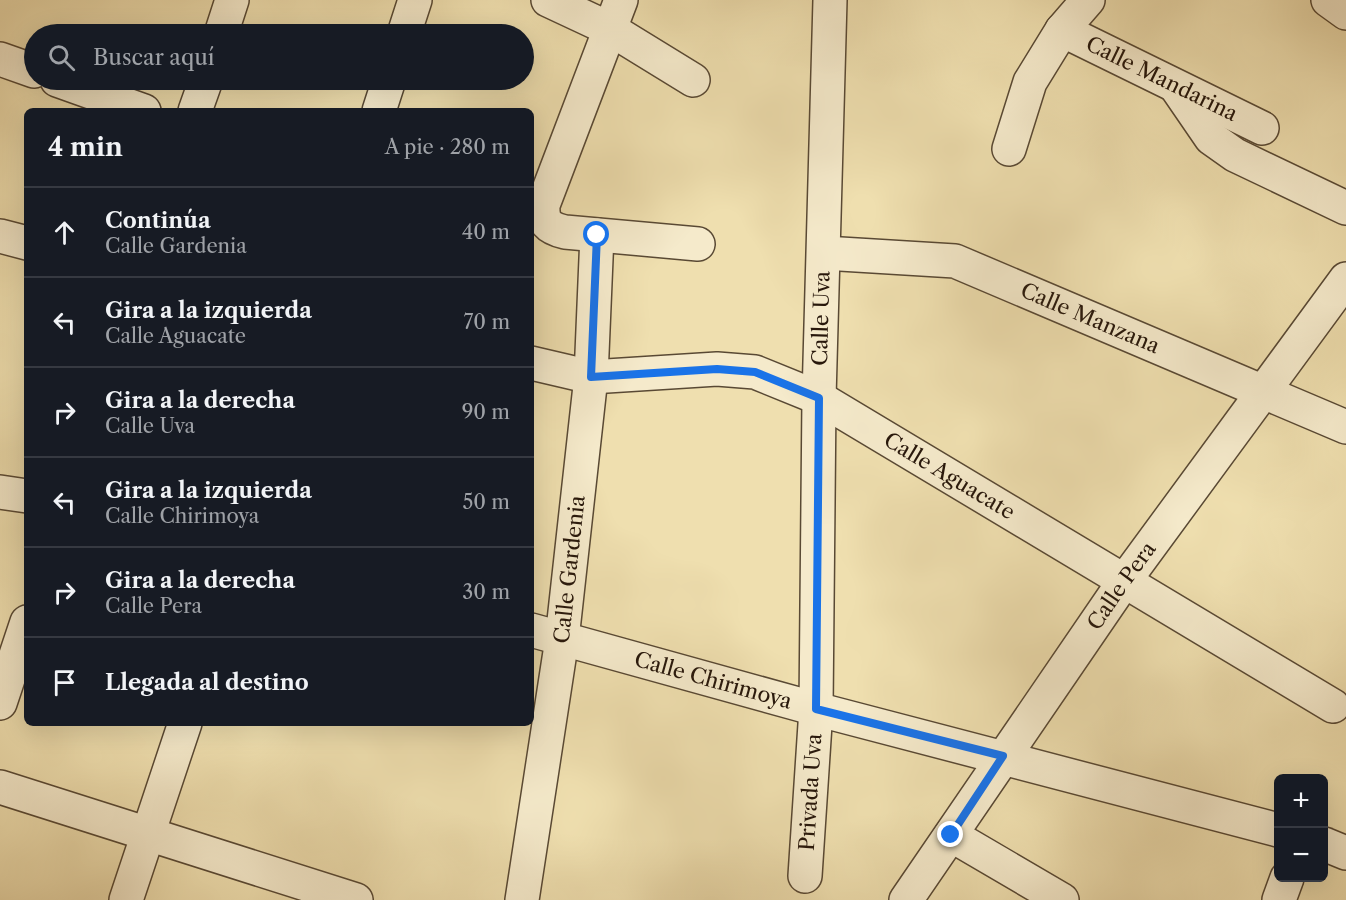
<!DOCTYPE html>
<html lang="es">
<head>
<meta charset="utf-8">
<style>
  :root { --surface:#171b24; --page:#20242c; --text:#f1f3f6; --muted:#9ea1a6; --line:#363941 }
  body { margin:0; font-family:"Libre Caslon Text",serif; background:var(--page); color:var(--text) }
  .controls { position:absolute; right:18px; bottom:18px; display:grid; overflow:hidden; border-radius:9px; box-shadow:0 6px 24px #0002 }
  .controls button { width:54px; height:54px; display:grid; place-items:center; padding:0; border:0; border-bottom:2px solid var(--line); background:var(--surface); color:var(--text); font:30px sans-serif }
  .stop { position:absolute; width:18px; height:18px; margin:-14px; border:4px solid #1a73e8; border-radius:50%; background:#fff }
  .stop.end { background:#1a73e8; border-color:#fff; box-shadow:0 2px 6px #0008 }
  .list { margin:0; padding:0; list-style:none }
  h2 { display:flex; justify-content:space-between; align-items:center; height:78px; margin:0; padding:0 24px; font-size:26px }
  h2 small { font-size:20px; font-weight:400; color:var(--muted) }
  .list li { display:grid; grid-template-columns:39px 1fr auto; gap:18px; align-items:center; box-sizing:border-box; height:90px; padding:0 24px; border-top:2px solid var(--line) }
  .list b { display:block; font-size:22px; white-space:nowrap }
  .list p { margin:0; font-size:20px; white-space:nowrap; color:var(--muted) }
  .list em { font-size:20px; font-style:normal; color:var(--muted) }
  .icon { flex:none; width:33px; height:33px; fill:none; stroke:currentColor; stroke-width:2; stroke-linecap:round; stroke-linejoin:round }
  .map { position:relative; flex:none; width:1346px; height:900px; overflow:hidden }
  .search { position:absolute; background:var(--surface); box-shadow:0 6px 24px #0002; left:24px; top:24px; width:510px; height:66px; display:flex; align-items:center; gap:15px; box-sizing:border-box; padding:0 21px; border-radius:33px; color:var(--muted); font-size:22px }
  .panel { position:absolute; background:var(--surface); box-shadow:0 6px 24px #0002; left:24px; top:108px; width:510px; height:618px; border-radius:9px }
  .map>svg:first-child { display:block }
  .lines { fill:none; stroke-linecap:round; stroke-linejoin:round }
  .minor-casing { stroke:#594934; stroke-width:36 }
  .minor { stroke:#f5eacb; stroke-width:33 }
  .route { stroke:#1a73e8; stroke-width:8 }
  .labels { text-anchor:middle; stroke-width:4.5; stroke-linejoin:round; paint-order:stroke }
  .street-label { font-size:21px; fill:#27170b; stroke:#f5eacb }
</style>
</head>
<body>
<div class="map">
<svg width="1346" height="900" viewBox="0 0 1346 900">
  <rect width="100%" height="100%" fill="#efdfaf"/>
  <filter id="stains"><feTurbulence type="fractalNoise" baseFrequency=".00333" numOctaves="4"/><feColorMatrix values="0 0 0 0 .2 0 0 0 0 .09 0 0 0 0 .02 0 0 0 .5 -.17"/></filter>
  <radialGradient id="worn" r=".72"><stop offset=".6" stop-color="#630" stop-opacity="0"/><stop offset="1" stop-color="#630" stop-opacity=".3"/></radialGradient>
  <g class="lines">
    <!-- minor casing -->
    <g class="minor-casing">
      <g id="minor">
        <path d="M548,0L610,29L693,80"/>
        <path d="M621,0L543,205C542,222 548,228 565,232L698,244"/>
        <path d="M1328,0L1346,13"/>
        <path id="s1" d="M1062,30L1262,128"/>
        <path d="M221,34L232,0"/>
        <path d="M404,34L415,0"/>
        <path d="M0,59L34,71"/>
        <path d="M57,80L144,111"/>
        <path d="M1176,87L1211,138L1235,155L1346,208"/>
        <path d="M195,111L206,80"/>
        <path d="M379,111L389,80"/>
        <path d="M1009,149L1030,82L1062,30L1088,0"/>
        <path d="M0,236L27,243"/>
        <path id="s2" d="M824,253L955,261L1346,427"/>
        <path id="s3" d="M531,363L591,377L717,369L755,372L819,398L1333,706"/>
        <path d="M0,492L27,496"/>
        <path id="s4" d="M531,630L816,709L1278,830"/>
        <path d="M0,703L27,622"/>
        <path d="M0,787L356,900"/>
        <path d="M951,835L1062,900"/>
        <path d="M1324,844L1346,853"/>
        <path id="s5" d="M805,876L816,709L819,398L830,0"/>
        <path d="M126,900L185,723"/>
        <path id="s6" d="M522,900L562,639L591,377L597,235"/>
        <path id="s7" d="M906,900L1125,580L1346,279"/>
        <path d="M1279,900L1287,878"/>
      </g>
    </g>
    <!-- minor -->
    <use href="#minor" class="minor"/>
  </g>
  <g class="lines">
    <!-- route -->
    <path class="route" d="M597,235L591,377L717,369L755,372L819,398L816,709L1003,756L951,835"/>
  </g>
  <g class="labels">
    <!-- street labels -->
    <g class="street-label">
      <text dy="7" stroke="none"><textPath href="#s1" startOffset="111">Calle Mandarina</textPath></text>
      <text dy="7" stroke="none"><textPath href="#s5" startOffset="558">Calle Uva</textPath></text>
      <text dy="7" stroke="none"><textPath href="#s2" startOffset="278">Calle Manzana</textPath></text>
      <text dy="7" stroke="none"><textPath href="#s3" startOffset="447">Calle Aguacate</textPath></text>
      <text dy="7" stroke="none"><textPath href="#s6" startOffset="334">Calle Gardenia</textPath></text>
      <text dy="7" stroke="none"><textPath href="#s7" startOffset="381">Calle Pera</textPath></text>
      <text dy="7" stroke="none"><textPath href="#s4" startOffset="189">Calle Chirimoya</textPath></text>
      <text dy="7" stroke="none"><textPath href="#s5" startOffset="84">Privada Uva</textPath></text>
    </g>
  </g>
  <rect width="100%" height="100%" filter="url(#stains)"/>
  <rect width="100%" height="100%" fill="url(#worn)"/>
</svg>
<div class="controls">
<button>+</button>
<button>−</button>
</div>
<div class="stop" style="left:597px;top:235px"></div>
<div class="stop end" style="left:951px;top:835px"></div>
<div class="search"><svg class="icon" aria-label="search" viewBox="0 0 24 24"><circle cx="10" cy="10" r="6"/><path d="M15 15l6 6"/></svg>Buscar aquí</div>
<section class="panel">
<h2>4 min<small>A pie · 280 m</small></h2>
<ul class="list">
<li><svg class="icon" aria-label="ahead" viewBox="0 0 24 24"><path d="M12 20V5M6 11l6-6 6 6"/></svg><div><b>Continúa</b><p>Calle Gardenia</p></div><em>40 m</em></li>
<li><svg class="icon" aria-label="left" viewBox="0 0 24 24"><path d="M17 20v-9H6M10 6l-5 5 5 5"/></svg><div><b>Gira a la izquierda</b><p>Calle Aguacate</p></div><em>70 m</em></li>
<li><svg class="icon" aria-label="right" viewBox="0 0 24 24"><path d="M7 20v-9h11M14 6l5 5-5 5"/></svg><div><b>Gira a la derecha</b><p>Calle Uva</p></div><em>90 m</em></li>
<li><svg class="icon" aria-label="left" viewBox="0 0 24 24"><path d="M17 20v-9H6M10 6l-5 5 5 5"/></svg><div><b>Gira a la izquierda</b><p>Calle Chirimoya</p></div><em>50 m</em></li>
<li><svg class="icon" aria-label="right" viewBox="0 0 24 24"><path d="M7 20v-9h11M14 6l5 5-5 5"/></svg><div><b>Gira a la derecha</b><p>Calle Pera</p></div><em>30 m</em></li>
<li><svg class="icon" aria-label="arrive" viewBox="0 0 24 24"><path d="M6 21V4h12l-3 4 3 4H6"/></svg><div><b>Llegada al destino</b></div></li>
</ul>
</section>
</div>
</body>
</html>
